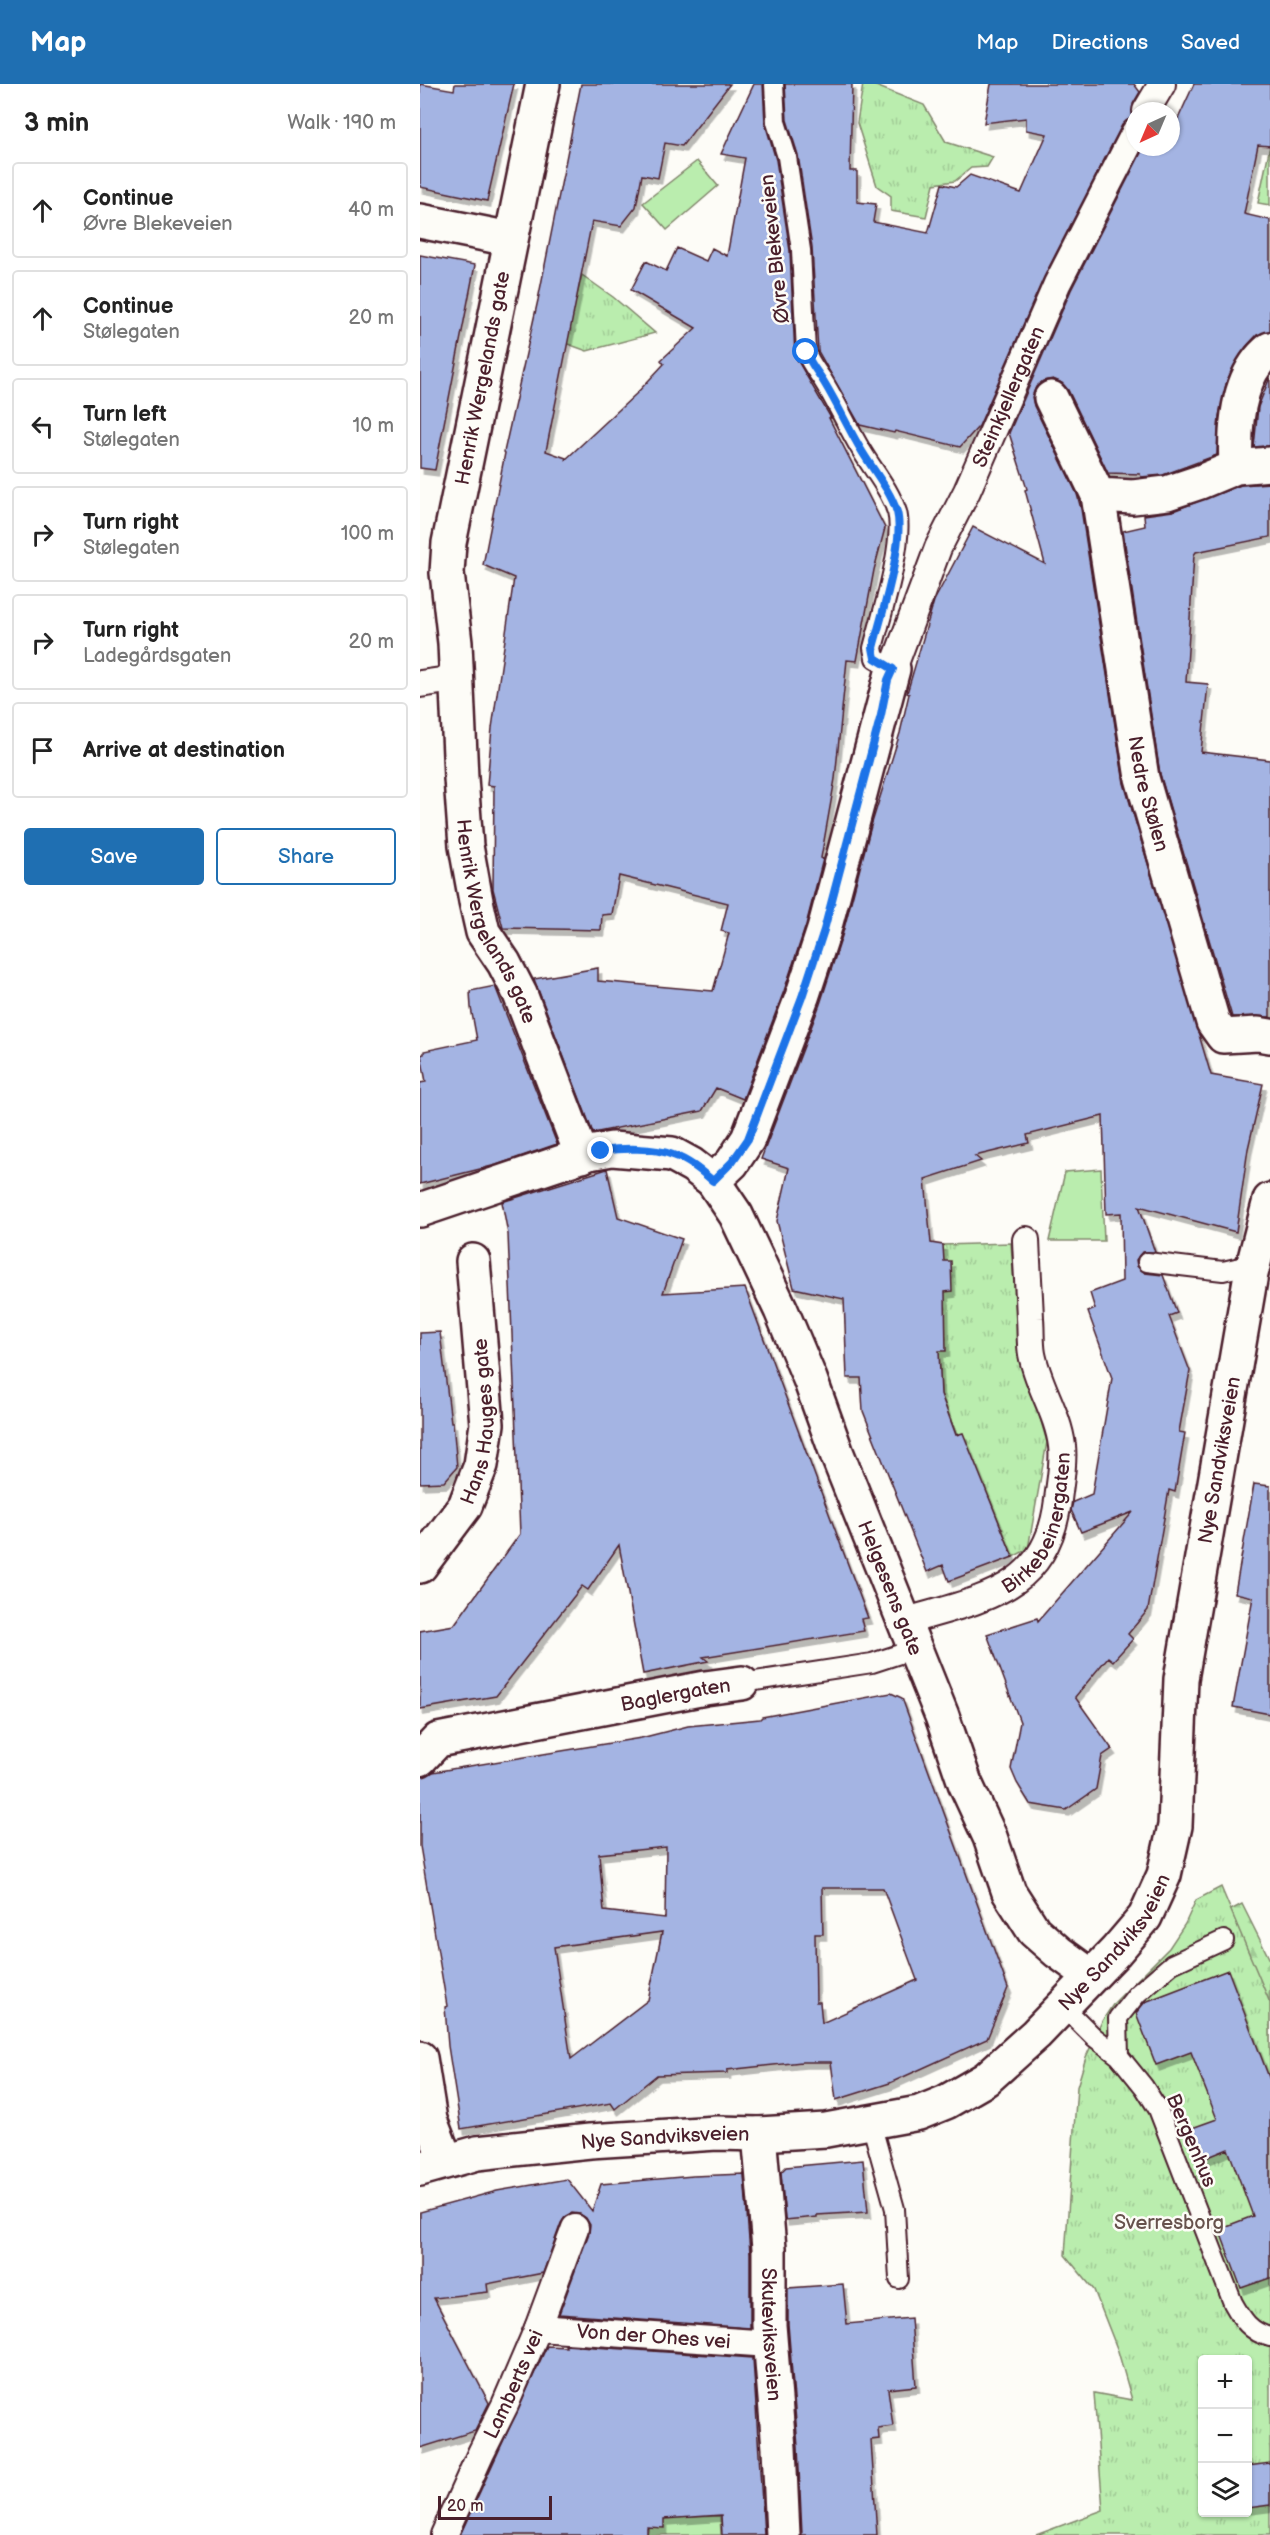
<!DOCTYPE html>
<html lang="en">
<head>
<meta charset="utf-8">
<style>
  :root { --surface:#fff; --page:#f2f2f2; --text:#222; --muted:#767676; --line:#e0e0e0; --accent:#1f6fb2 }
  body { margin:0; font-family:"Balsamiq Sans",sans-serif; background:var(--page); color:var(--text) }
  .controls { position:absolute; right:18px; bottom:18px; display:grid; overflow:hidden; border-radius:6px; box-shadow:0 2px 4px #0004 }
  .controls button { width:54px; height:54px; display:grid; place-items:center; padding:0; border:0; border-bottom:2px solid var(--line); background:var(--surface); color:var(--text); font:30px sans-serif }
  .compass { position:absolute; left:706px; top:18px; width:54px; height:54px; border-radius:50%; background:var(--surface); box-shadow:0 2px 4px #0004; rotate:224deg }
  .scale { position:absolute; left:18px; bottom:15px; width:114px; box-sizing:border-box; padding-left:6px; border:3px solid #4a1f2b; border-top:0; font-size:16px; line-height:21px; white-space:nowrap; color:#4a1f2b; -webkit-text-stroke:4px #fdfcf7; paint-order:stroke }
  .stop { position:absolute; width:18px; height:18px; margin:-14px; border:4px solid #1a73e8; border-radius:50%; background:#fff }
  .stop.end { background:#1a73e8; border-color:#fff; box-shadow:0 2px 6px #0008 }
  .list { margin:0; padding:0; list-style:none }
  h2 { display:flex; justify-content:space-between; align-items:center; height:78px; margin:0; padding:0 24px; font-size:26px }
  h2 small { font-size:20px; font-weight:400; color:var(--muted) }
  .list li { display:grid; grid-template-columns:39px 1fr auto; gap:18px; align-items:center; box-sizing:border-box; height:96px; margin:0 12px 12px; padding:0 12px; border:2px solid var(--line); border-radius:6px }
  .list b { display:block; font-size:22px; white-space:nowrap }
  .list p { margin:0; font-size:20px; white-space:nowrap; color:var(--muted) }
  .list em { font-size:20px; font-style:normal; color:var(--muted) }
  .actions { display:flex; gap:12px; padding:18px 24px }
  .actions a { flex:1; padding:14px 0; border:2px solid var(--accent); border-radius:6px; text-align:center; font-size:21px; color:var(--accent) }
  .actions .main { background:var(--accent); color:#fff }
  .icon { flex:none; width:33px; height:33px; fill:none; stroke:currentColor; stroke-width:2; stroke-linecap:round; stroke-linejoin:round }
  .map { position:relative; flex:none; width:850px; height:2451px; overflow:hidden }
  header { display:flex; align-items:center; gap:36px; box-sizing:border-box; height:84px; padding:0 30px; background:var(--accent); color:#fff }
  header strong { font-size:28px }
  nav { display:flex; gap:33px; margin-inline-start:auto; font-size:21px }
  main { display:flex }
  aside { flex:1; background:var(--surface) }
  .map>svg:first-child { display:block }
  .forest { fill:url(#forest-firs); stroke:#82866c; stroke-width:1.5 }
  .park { fill:url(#park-tufts); stroke:#82866c; stroke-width:1.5; fill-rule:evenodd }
  .garden { fill:#baedae; stroke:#82866c; stroke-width:1.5 }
  .building { fill:#a4b4e3; stroke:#4a1f2b; stroke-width:1.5; fill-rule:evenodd; filter:url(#shadow) }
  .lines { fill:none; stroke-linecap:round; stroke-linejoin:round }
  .service-casing { stroke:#4a1f2b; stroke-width:22 }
  .pedestrian-casing { stroke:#4a1f2b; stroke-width:30 }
  .minor-casing { stroke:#4a1f2b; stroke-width:38 }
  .tertiary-casing { stroke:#4a1f2b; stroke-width:38 }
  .secondary-casing { stroke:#4a1f2b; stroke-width:38 }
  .service { stroke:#fdfcf7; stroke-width:18 }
  .pedestrian { stroke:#fdfcf7; stroke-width:26 }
  .minor { stroke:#fdfcf7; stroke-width:33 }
  .tertiary { stroke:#fdfcf7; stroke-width:33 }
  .secondary { stroke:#fdfcf7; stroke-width:33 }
  .route { stroke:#1a73e8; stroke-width:8 }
  .labels { text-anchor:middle; stroke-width:5; stroke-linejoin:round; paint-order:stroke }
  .street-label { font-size:20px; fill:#4a1f2b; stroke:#fdfcf7 }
  .park-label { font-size:20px; fill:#66524c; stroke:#fdfcf7 }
</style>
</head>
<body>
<header>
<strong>Map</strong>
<nav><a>Map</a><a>Directions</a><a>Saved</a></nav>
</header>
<main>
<aside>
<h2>3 min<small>Walk · 190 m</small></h2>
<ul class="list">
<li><svg class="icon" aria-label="ahead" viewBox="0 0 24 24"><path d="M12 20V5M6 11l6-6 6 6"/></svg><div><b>Continue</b><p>Øvre Blekeveien</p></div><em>40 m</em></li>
<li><svg class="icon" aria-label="ahead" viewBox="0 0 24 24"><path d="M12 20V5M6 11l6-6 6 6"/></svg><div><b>Continue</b><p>Stølegaten</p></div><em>20 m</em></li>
<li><svg class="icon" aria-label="left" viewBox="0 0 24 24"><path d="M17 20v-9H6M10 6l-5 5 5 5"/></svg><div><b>Turn left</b><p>Stølegaten</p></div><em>10 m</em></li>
<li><svg class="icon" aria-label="right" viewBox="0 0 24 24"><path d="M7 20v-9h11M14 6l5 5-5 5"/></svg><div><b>Turn right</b><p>Stølegaten</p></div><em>100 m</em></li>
<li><svg class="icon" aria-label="right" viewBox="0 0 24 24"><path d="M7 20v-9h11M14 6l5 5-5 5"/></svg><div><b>Turn right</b><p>Ladegårdsgaten</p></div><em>20 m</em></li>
<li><svg class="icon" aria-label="arrive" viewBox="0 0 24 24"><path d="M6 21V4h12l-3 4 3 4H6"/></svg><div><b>Arrive at destination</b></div></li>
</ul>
<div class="actions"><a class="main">Save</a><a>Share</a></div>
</aside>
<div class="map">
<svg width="850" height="2451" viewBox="0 0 850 2451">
  <defs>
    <pattern id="forest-firs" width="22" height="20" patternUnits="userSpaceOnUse" patternTransform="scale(1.5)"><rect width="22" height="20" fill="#baedae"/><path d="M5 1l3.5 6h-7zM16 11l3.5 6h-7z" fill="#a1cb96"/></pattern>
    <pattern id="park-tufts" width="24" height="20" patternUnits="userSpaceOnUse" patternTransform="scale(1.5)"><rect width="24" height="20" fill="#baedae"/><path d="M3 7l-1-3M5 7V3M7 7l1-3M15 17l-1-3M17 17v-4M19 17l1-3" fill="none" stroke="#a1cb96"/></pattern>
    <filter id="shadow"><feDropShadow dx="3.5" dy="6" stdDeviation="0" flood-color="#0004"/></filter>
  </defs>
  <rect width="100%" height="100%" fill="#fdfcf7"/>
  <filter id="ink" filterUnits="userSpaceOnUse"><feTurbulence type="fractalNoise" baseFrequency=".0167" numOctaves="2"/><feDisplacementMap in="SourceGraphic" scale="12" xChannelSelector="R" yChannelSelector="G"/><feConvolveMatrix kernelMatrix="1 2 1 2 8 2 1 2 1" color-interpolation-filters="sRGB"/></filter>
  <g filter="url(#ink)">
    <!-- forest -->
    <path class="forest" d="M822,1820L850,1876V1966L801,1831Z"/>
    <!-- park -->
    <path class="park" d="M443,0H451L504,21L526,58L573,73L567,83L551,84L535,97L514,100L506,133L471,127V112L457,102L437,39Z
      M162,191L193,213L235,249L167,267L145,259Z
      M591,1159L598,1257L627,1358L608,1465L593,1473L570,1416L562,1419L521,1310L519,1267L522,1161Z
      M801,1803L850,1919V2451H616L683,2426L674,2309L712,2316L698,2267L674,2206L645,2171L657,2003L666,1973L682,1937L694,1919L749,1864L765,1840L776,1816ZM782,2276H828V2428H782Z"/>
    <!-- garden -->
    <path class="garden" d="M850,62V121L838,119Z
      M277,77L298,102L247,146L223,119Z
      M681,1085L684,1157H629L645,1088Z
      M245,2347L271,2433L300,2432L301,2451H227Z"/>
    <!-- building -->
    <path class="building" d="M0,0L34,6L35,0H94L67,117L0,103Z
      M161,0H310L262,62L245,59L238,94L222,91L216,123L201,142L172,137L126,367L146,374L145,376L216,310L244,280L241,276L276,244L211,206L226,177L246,187L257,164L286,177L292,164L307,172L325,74L301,70L334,0H343L345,39L356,76L370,167L375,272L411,334H409L465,444L454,486L437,577L427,576L415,695L401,774L403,775L386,841L364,907L323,1015L296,1004L282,1027L173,1049L114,895L178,884V897L293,907L309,849L301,847L308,819L199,792L192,830L182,831L181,846L83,844L73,805L74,702L67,701L72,644L94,494L63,481L85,369L84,368L118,216Z
      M365,0H432L430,87H437V118L456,120L453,138L508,149L522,100L536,103L550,91L601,109L627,50L606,46V34L564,39L571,0H714L720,8L713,20V33L702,41L624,193L559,342L540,363L475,347L474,349L440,341L398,267L392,164L378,71L367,36Z
      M774,0H850V62L838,61L824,130L850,136V247L837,251L826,263L807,296L799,332L797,371L743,391L721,393L720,390L688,389L648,306L642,299L633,295L623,297L616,303L612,313L614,322L657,410L661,425L704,699L791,991L843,1000L828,1065L816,1148L719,1122L735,1168H722L716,1176L717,1182L725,1189L743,1191L757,1229L749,1232L770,1287L759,1348L765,1349L755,1408L749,1406L728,1526L708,1550L713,1555L693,1577L688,1573L655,1613L692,1665L682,1672L676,1705L646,1726L610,1720L597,1699L591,1685L600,1638L567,1550L617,1534L618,1537L713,1428L661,1448L651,1426L653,1418L672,1410L692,1294L668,1228L675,1225L670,1209L702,1197L701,1129L686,1130L683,1032L607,1051L609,1059L555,1072L561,1077L505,1095L511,1159L523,1161L524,1177H531L532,1207L525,1208L526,1267H519L521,1310L536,1351L543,1349L593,1473L529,1497L523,1481L507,1488L443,1327L441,1294H427L424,1215L374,1204L357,1137L369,1084L341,1075L400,920L422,852L451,742L480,649L489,610L487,609L514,517L553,443L625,480L605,406L607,405L589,349L651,206L724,63H751V32L757,37Z
      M0,171L55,181L15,386L0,384Z
      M850,293V362L834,363L838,323Z
      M850,399V453L776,468L774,471L766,598L788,600L781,668L850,676V933H812L740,690L703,447L725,442L724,431L753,427L821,401Z
      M75,902L137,1060L76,1081L0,1100V999L6,998L1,971L4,970V967L57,956L51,924L50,907Z
      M187,1085L198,1133L262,1155L243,1209L325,1204L448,1534L441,1535L444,1547L283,1573L288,1577L223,1590L199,1461L168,1506L162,1502L76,1612L0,1625V1547L34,1541L100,1450L88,1150L82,1118Z
      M20,1248L31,1338H33L37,1383L24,1398L0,1399V1249Z
      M834,1400L850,1402V1630L813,1623L833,1513L815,1509Z
      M471,1609L482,1614L588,1904L567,1955L470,1999L416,2016L411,1978H382L307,1986V1989L237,1991L195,2025L191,2019L41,2045L28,1962L25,1923L27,1922L0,1762V1693L13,1688L221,1654L268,1642L340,1635L342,1633ZM246,1763L245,1834L184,1827L179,1770ZM402,1804H463L497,1896L402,1939L400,1918H396L395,1850H403ZM242,1848L228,1916L151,1975L134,1863Z
      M808,1886L850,1996V2194L821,2204L799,2145L833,2132L808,2065L781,2076L772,2044L797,2035L771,1968L736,1981L716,1929L725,1918Z
      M443,2076L448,2128L397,2131V2133L365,2136L361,2088L366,2083Z
      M324,2090L330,2169V2244L139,2230L169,2149L170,2141L166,2134L160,2130L152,2129L145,2133L141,2139L123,2189L67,2200L68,2208L14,2214L69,2319L55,2347L0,2364V2128L77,2107L147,2095L172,2127L181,2100L273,2092Z
      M423,2200L427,2240L491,2234L496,2302L468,2305L473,2342L458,2344L459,2355L451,2356L457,2451H382L378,2363L368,2240V2204Z
      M145,2261L333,2274L344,2451H302L301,2431L244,2435V2444L227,2443V2451H40L127,2262L146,2263Z
      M850,2379V2421L828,2424V2382Z"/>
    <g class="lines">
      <!-- service casing -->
      <g class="service-casing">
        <path id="service" d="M354,0L356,38L367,73L381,166L386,268C390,279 396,286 402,295C416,317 427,342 440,364C452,385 469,404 477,428C485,457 461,533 453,564L455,574L473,585
          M727,1178L803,1187L833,1180
          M322,1599L452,1579L495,1565
          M643,1922L674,1953L699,1972L724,2003L738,2025L813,2219C822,2235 830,2248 850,2253
          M699,1972L698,1934L717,1910L752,1880L804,1856
          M451,2039L475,2125L479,2195"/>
      </g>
      <!-- pedestrian casing -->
      <g class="pedestrian-casing">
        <g id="pedestrian">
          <path d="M726,27L742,0"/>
          <path id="s1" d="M473,585L518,464L547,407L637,200L715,48"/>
          <path d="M0,600L21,597L36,591"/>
          <path id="s2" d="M483,1538C559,1515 627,1509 638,1416C640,1398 644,1380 642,1362C638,1329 618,1302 612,1270C610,1259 611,1246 610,1234C609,1208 607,1182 606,1156"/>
          <path id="s3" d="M118,2244L350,2260"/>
          <path id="s4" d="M24,2451L61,2369L85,2321L118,2244L155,2144"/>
        </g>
      </g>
      <!-- minor casing -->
      <g class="minor-casing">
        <g id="minor">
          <path d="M0,137L90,155"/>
          <path d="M631,314L678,411L713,413L747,409L780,398L816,383L850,380"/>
          <path d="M816,383C814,344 817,291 850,265"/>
          <path id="s5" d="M678,411L722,694L793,938L803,952L838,950L850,952"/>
          <path d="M293,1097L312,1079L328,1055L382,913L404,846L473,585"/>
          <path id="s6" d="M0,1482L45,1422L61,1381L67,1340L53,1177"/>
          <path id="s7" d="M0,1675L18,1656L285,1604L322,1599"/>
          <path d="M0,1974L10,2036L26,2077"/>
          <path id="s8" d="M339,2050L349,2164V2241L359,2364L363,2451"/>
        </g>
      </g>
      <!-- tertiary casing -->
      <g class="tertiary-casing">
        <g id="tertiary">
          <path id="s9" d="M123,0L29,459L27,489L35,559L41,694L46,762L56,817L63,848L84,879L100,910L162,1072"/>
          <path id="s10" d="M0,1126L169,1069L192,1065L252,1070L272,1081L293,1097L316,1131L361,1226L390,1295L417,1370L522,1632L545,1699L570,1753L589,1808L614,1847L638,1868L671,1892"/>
        </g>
      </g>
      <!-- secondary casing -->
      <g class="secondary-casing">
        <g id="secondary">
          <path id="s11" d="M0,2085L57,2069L170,2057L297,2049L339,2050L406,2046L499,2029L526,2018L566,1995L616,1950L696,1867L725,1833L744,1791L755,1742L761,1595L831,1190L850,1116"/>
        </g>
      </g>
      <!-- service -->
      <use href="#service" class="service"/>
      <!-- pedestrian -->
      <use href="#pedestrian" class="pedestrian"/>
      <!-- minor -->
      <use href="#minor" class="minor"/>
      <!-- tertiary -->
      <use href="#tertiary" class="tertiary"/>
      <!-- secondary -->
      <use href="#secondary" class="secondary"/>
    </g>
  </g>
  <g class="lines" filter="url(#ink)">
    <!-- route -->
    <path class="route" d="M181,1067C202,1064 233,1063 253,1071C268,1076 281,1087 293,1097L312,1078L328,1055L382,913L404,846L461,631L468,596L473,585L455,574L453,564C461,533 485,457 477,428C469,404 452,385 440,364C427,342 416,317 402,295C396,286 390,279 386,268"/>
  </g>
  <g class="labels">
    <!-- street labels -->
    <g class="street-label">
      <text transform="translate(354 165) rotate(-96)" y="7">Øvre Blekeveien</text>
      <text transform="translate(62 294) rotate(-79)" y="7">Henrik Wergelands gate</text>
      <text dy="7" stroke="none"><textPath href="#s1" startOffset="296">Steinkjellergaten</textPath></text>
      <text dy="7" stroke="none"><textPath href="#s5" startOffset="303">Nedre Stølen</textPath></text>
      <text dy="7" stroke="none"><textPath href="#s9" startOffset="854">Henrik Wergelands gate</textPath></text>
      <text dy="7" stroke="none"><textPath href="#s6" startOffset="162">Hans Hauges gate</textPath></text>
      <text dy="7" stroke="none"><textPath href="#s11" startOffset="1272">Nye Sandviksveien</textPath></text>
      <text dy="7" stroke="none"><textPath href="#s2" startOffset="184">Birkebeinergaten</textPath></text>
      <text dy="7" stroke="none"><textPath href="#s10" startOffset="756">Helgesens gate</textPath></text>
      <text dy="7" stroke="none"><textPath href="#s7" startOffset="268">Baglergaten</textPath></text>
      <text dy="7" stroke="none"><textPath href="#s11" startOffset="768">Nye Sandviksveien</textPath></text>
      <text dy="7" stroke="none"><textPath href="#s11" startOffset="248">Nye Sandviksveien</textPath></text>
      <text transform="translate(772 2056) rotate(67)" y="7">Bergenhus</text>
      <text dy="7" stroke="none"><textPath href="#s8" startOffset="201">Skuteviksveien</textPath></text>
      <text dy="7" stroke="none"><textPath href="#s3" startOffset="116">Von der Ohes vei</textPath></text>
      <text dy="7" stroke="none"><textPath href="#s4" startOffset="166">Lamberts vei</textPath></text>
    </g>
    <!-- park labels -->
    <g class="park-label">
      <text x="749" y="2145">Sverresborg</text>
    </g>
  </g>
</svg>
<div class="controls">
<button>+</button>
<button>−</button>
<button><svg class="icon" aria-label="layers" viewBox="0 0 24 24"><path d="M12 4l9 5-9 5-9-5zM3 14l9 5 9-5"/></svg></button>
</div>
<svg class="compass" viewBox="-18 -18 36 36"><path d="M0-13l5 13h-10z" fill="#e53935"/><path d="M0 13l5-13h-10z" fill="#767676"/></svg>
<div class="scale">20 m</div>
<div class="stop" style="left:386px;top:268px"></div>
<div class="stop end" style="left:181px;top:1067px"></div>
</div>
</main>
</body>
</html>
